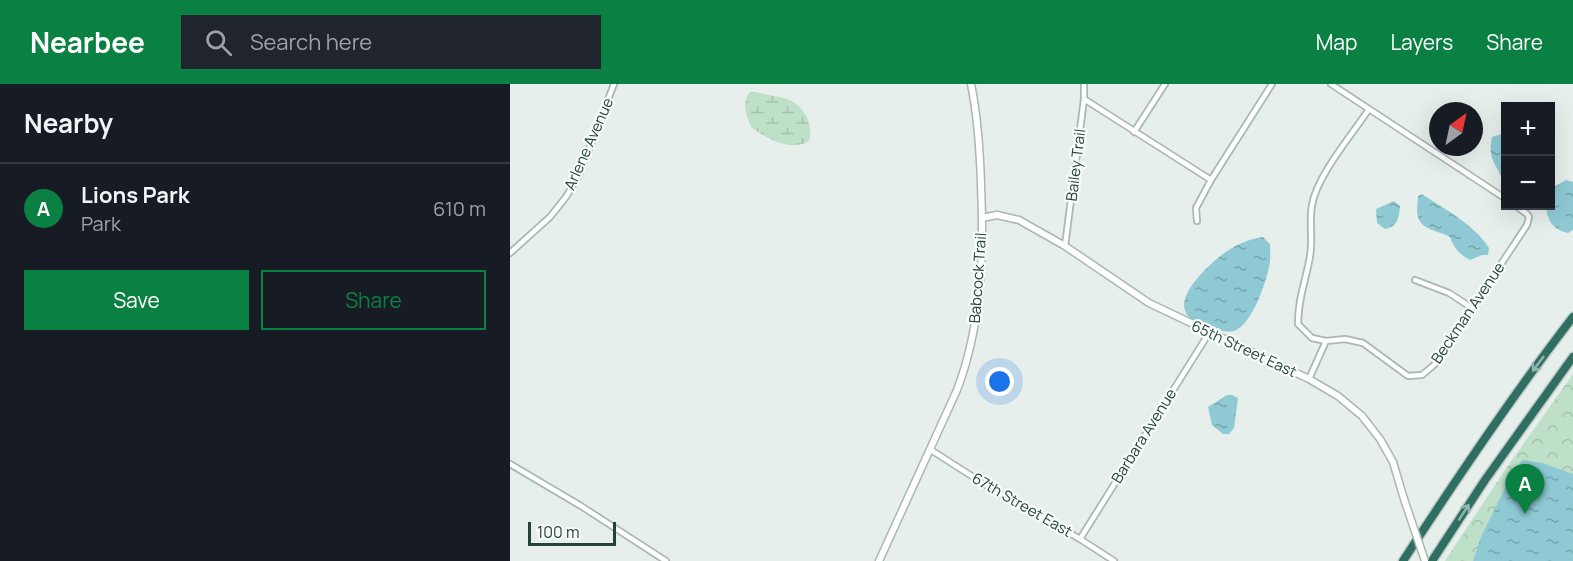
<!DOCTYPE html>
<html lang="en">
<head>
<meta charset="utf-8">
<style>
  :root { --surface:#171b24; --page:#20242c; --text:#f1f3f6; --muted:#9ea1a6; --line:#363941; --accent:#0b8043 }
  body { margin:0; font-family:Manrope,sans-serif; background:var(--page); color:var(--text) }
  .controls { position:absolute; right:18px; top:18px; display:grid; overflow:hidden; border-radius:0px; box-shadow:0 6px 24px #0002 }
  .controls button { width:54px; height:54px; display:grid; place-items:center; padding:0; border:0; border-bottom:2px solid var(--line); background:var(--surface); color:var(--text); font:30px sans-serif }
  .compass { position:absolute; left:919px; top:18px; width:54px; height:54px; border-radius:50%; background:var(--surface); box-shadow:0 6px 24px #0002; rotate:33deg }
  .scale { position:absolute; left:18px; bottom:15px; width:88px; box-sizing:border-box; padding-left:6px; border:3px solid #24423a; border-top:0; font-size:16px; line-height:21px; white-space:nowrap; color:#24423a; -webkit-text-stroke:4px #f7fbf9; paint-order:stroke }
  .you { position:absolute; left:490px; top:298px; width:21px; height:21px; margin:-15px; border:4px solid #fff; border-radius:50%; background:#1a73e8; box-shadow:0 0 0 9px #1a73e833 }
  .badge { display:grid; place-items:center; width:39px; height:39px; border-radius:50%; background:var(--accent); color:#fff; font-size:20px; font-weight:700 }
  .pin { position:absolute; translate:-50% -50px; filter:drop-shadow(0 2px 3px #0008) }
  .pin::after { content:''; position:absolute; top:32px; width:21px; height:18px; background:inherit; clip-path:polygon(0 0,100% 0,50% 100%) }
  .list { margin:0; padding:0; list-style:none }
  h2 { display:flex; justify-content:space-between; align-items:center; height:78px; margin:0; padding:0 24px; font-size:26px }
  h2 small { font-size:20px; font-weight:400; color:var(--muted) }
  .list li { display:grid; grid-template-columns:39px 1fr auto; gap:18px; align-items:center; box-sizing:border-box; height:90px; padding:0 24px; border-top:2px solid var(--line) }
  .list b { display:block; font-size:22px; white-space:nowrap }
  .list p { margin:0; font-size:20px; white-space:nowrap; color:var(--muted) }
  .list em { font-size:20px; font-style:normal; color:var(--muted) }
  .actions { display:flex; gap:12px; padding:18px 24px }
  .actions a { flex:1; padding:14px 0; border:2px solid var(--accent); border-radius:0px; text-align:center; font-size:21px; color:var(--accent) }
  .actions .main { background:var(--accent); color:#fff }
  .icon { flex:none; width:33px; height:33px; fill:none; stroke:currentColor; stroke-width:2; stroke-linecap:round; stroke-linejoin:round }
  .map { position:relative; flex:none; width:1063px; height:477px; overflow:hidden }
  header { display:flex; align-items:center; gap:36px; box-sizing:border-box; height:84px; padding:0 30px; background:var(--accent); color:#fff }
  header strong { font-size:28px }
  nav { display:flex; gap:33px; margin-inline-start:auto; font-size:21px }
  .search { width:420px; height:54px; background:var(--page); display:flex; align-items:center; gap:15px; box-sizing:border-box; padding:0 21px; border-radius:0px; color:var(--muted); font-size:22px }
  main { display:flex }
  aside { flex:1; background:var(--surface) }
  .map>svg:first-child { display:block }
  .wetland { fill:url(#wetland-marsh) }
  .park { fill:url(#park-crowns) }
  .water { fill:url(#water-ripples) }
  .lines { fill:none; stroke-linecap:round; stroke-linejoin:round }
  .minor-casing { stroke:#a8b8b2; stroke-width:8 }
  .tertiary-casing { stroke:#a8b8b2; stroke-width:9 }
  .motorway-casing { stroke:#c2cac8; stroke-width:11 }
  .minor { stroke:#fff; stroke-width:4.5 }
  .tertiary { stroke:#fff; stroke-width:6 }
  .motorway { stroke:#2f6f62; stroke-width:8 }
  .tertiary-bridge-casing { stroke:#a8b8b2; stroke-width:9; stroke-linecap:butt }
  .tertiary-bridge { stroke:#fff; stroke-width:6 }
  .oneway { stroke:#93b5ae }
  .labels { text-anchor:middle; stroke-width:4.5; stroke-linejoin:round; paint-order:stroke }
  .street-label { font-size:15px; fill:#24423a; stroke:#f7fbf9 }
</style>
</head>
<body>
<header>
<strong>Nearbee</strong>
<div class="search"><svg class="icon" aria-label="search" viewBox="0 0 24 24"><circle cx="10" cy="10" r="6"/><path d="M15 15l6 6"/></svg>Search here</div>
<nav><a>Map</a><a>Layers</a><a>Share</a></nav>
</header>
<main>
<aside>
<h2>Nearby<small></small></h2>
<ul class="list">
<li><span class="badge">A</span><div><b>Lions Park</b><p>Park</p></div><em>610 m</em></li>
</ul>
<div class="actions"><a class="main">Save</a><a>Share</a></div>
</aside>
<div class="map">
<svg width="1063" height="477" viewBox="0 0 1063 477">
  <defs>
    <pattern id="wetland-marsh" width="20" height="14" patternUnits="userSpaceOnUse" patternTransform="scale(1.5)"><rect width="20" height="14" fill="#bfe0c8"/><path d="M1 5h8M5 5V1M11 12h8M15 12V8" fill="none" stroke="#a4c1ad"/></pattern>
    <pattern id="park-crowns" width="20" height="18" patternUnits="userSpaceOnUse" patternTransform="scale(1.5)"><rect width="20" height="18" fill="#bfe0c8"/><path d="M2 6a3 3 0 1 1 6 0M12 15a3 3 0 1 1 6 0" fill="none" stroke="#a4c1ad"/></pattern>
    <pattern id="water-ripples" width="26" height="14" patternUnits="userSpaceOnUse" patternTransform="scale(1.5)"><rect width="26" height="14" fill="#8ec9d4"/><path d="M2 4q2-2 4 0t4 0M15 11q2-2 4 0t4 0" fill="none" stroke="#74a5ad"/></pattern>
  </defs>
  <rect width="100%" height="100%" fill="#e6efeb"/>
  <!-- wetland -->
  <path class="wetland" d="M240,8H245C256,11 267,12 277,15C294,21 304,40 299,57C280,68 258,55 242,44C236,33 231,18 240,8Z"/>
  <!-- park -->
  <path class="park" d="M1063,290V477H935L997,383Z"/>
  <!-- water -->
  <path class="water" d="M995,49V91L991,92C983,76 978,72 982,53Z
    M1056,96L1063,98V146L1058,149C1043,146 1037,136 1036,122H1040L1042,104Z
    M912,110C934,125 965,141 979,164L978,171H972L960,176C950,171 943,163 940,153C930,147 911,146 908,133C906,126 908,119 908,112Z
    M884,117L890,122C889,133 888,143 875,145L867,139L866,125Z
    M753,153L760,160C760,167 761,175 759,183C756,199 742,239 726,246C719,250 710,246 703,244C658,234 673,207 698,183C713,168 731,156 753,153Z
    M717,311H722L728,314L724,344L719,350H713L702,341L698,323Z
    M1013,376L1032,379L1063,390V477H963L971,453L995,404V395Z"/>
  <g class="lines">
    <!-- minor casing -->
    <g class="minor-casing">
      <path id="minor" d="M821,0L996,115
        M574,15L701,96
        M859,25C842,51 807,91 802,121C799,137 803,155 800,172C796,197 788,213 788,240L802,254L816,257L835,255L853,259L898,292L912,291L924,281L1017,141L1019,133L1017,130L1006,122
        M624,48L655,0
        M687,137L686,124L701,96L762,0
        M555,162L574,15V0
        M0,169L40,133L56,113L69,91L104,0
        M905,196L939,209L962,224
        M799,295L816,257
        M421,366L482,405L570,455L604,477
        M0,380L71,422L156,477
        M570,455L699,249"/>
    </g>
    <!-- tertiary casing -->
    <g class="tertiary-casing">
      <path id="tertiary" d="M472,134L487,131L509,136L555,162L639,219L799,295L828,312L852,332L870,355L883,378L894,415
        M369,477L447,306C472,240 474,170 471,101C470,67 468,34 461,0"/>
    </g>
    <!-- motorway casing -->
    <g class="motorway-casing">
      <path id="motorway" d="M893,477C947,394 1002,312 1063,233
        M922,477L975,396L1063,273"/>
    </g>
    <!-- minor -->
    <use href="#minor" class="minor"/>
    <!-- tertiary -->
    <use href="#tertiary" class="tertiary"/>
    <!-- motorway -->
    <use href="#motorway" class="motorway"/>
    <!-- tertiary-bridge casing -->
    <g class="tertiary-bridge-casing">
      <path id="tertiary-bridge" d="M894,415L915,477"/>
    </g>
    <!-- tertiary-bridge -->
    <use href="#tertiary-bridge" class="tertiary-bridge"/>
  </g>
  <!-- one-way arrows -->
  <defs><path id="oneway-shaft" d="M-6 0H5M1.5-3L5.5 0L1.5 3" fill="none" stroke-width="1.6" stroke-linecap="round" stroke-linejoin="round" transform="scale(1.5)"/></defs>
  <g class="oneway">
    <use href="#oneway-shaft" transform="translate(1028 280) rotate(127)"/>
    <use href="#oneway-shaft" transform="translate(954 428) rotate(-57)"/>
  </g>
  <g class="labels">
    <!-- street labels -->
    <g class="street-label">
      <text transform="translate(79 60) rotate(-66)" y="5">Arlene Avenue</text>
      <text transform="translate(566 81) rotate(-83)" y="5">Bailey Trail</text>
      <text transform="translate(468 194) rotate(-86)" y="5">Babcock Trail</text>
      <text transform="translate(958 229) rotate(-56)" y="5">Beckman Avenue</text>
      <text transform="translate(734 265) rotate(25)" y="5">65th Street East</text>
      <text transform="translate(634 352) rotate(-58)" y="5">Barbara Avenue</text>
      <text transform="translate(512 421) rotate(30)" y="5">67th Street East</text>
    </g>
  </g>
</svg>
<div class="controls">
<button>+</button>
<button>−</button>
</div>
<svg class="compass" viewBox="-18 -18 36 36"><path d="M0-13l5 13h-10z" fill="#e53935"/><path d="M0 13l5-13h-10z" fill="#9ea1a6"/></svg>
<div class="scale">100 m</div>
<div class="you"></div>
<div class="pin badge" style="left:1015px;top:430px">A</div>
</div>
</main>
</body>
</html>
